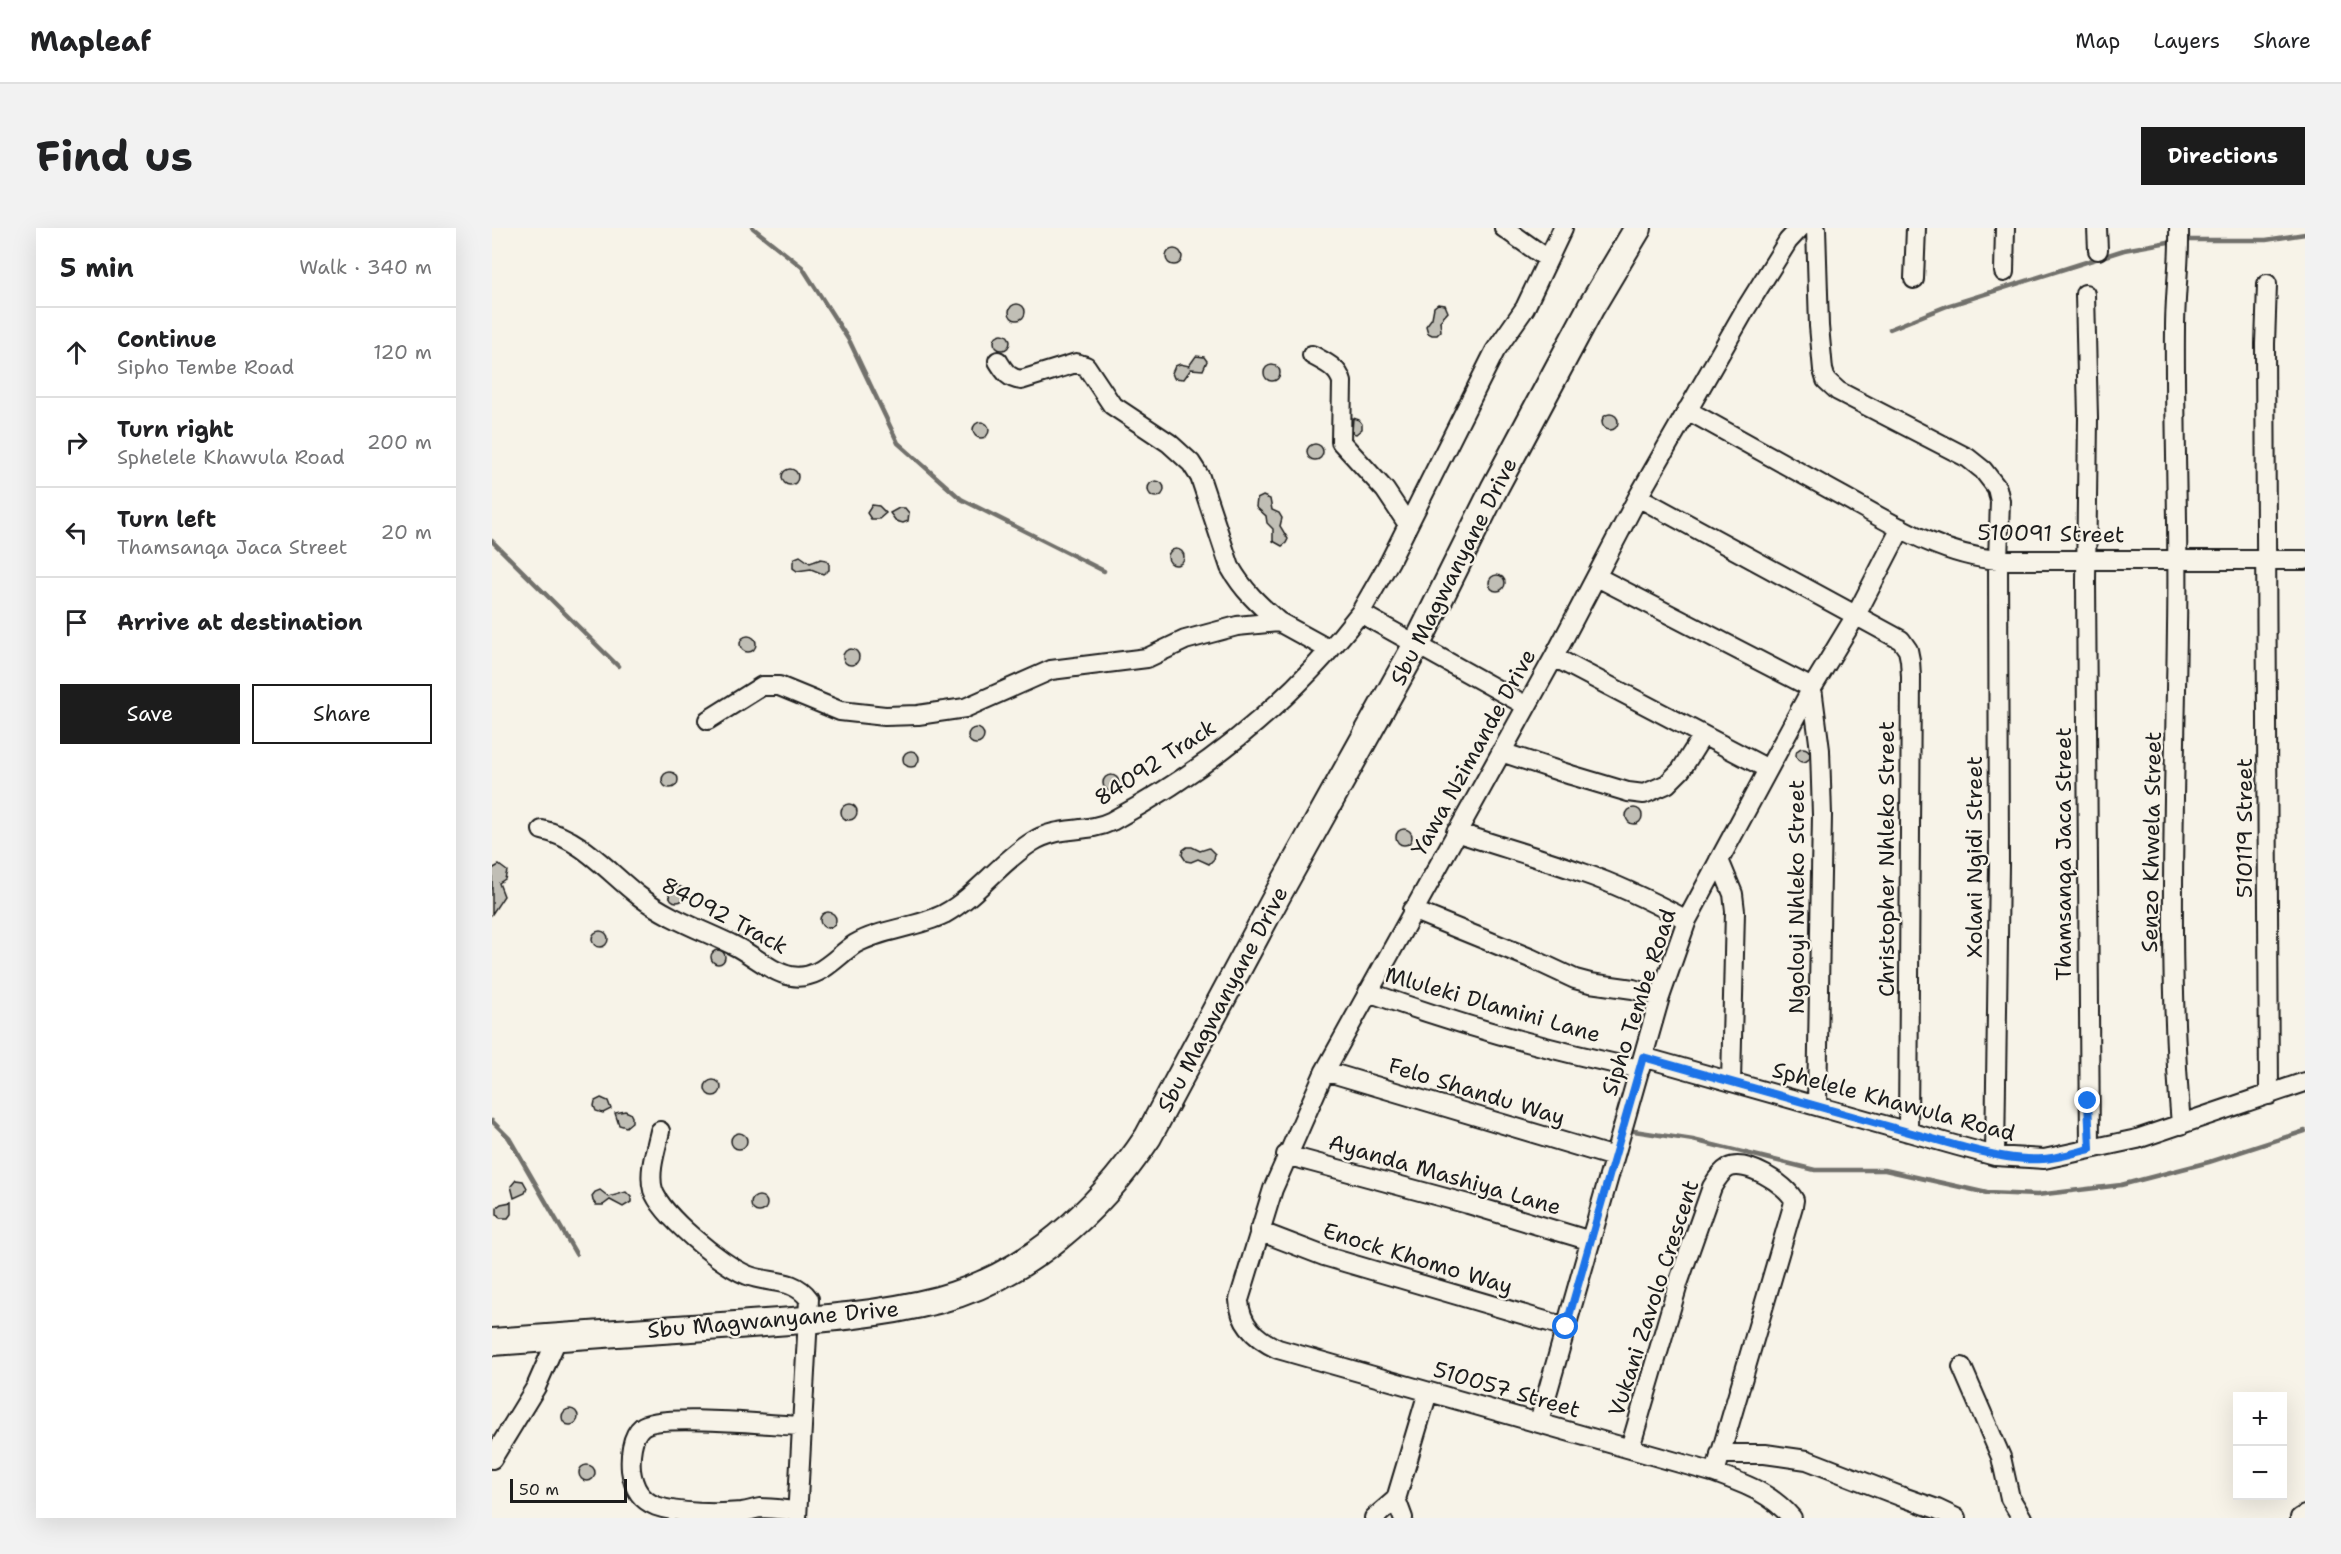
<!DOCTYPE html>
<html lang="en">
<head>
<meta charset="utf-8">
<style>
  :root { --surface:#fff; --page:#f2f2f2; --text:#202124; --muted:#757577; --line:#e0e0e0; --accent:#1c1c1c }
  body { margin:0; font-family:"Shantell Sans",sans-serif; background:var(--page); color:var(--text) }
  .controls { position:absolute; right:18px; bottom:18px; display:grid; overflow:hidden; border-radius:0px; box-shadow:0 6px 24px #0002 }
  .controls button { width:54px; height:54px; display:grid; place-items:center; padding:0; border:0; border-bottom:2px solid var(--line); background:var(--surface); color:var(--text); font:30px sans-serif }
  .scale { position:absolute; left:18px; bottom:15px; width:117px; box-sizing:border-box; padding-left:6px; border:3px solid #1c1c1c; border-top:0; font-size:16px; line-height:21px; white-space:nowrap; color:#1c1c1c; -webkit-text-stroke:4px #f7f3e8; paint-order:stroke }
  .stop { position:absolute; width:18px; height:18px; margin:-14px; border:4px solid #1a73e8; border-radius:50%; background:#fff }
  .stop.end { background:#1a73e8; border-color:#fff; box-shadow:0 2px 6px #0008 }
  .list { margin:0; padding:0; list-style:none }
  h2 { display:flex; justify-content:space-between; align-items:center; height:78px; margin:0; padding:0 24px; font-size:26px }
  h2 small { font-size:20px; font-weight:400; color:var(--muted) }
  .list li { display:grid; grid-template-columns:39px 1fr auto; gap:18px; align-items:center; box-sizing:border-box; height:90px; padding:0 24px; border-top:2px solid var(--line) }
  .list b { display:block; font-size:22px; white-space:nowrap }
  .list p { margin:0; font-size:20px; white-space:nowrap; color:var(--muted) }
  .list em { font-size:20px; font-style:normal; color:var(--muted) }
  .actions { display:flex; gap:12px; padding:18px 24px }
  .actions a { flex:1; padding:14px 0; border:2px solid var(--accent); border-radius:0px; text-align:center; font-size:21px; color:var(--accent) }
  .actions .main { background:var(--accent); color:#fff }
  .icon { flex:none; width:33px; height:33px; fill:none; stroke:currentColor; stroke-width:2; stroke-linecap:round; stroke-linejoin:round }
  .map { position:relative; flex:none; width:1813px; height:1290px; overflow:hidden; border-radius:0px }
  header { display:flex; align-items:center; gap:36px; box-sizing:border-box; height:84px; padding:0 30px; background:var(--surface); border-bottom:2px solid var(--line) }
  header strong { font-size:28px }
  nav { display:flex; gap:33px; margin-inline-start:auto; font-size:21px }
  .intro { display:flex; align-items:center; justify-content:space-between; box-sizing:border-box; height:144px; padding:0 36px }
  h1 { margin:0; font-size:42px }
  .button { padding:15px 27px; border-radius:0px; background:var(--accent); color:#fff; font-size:21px; font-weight:700 }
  main { display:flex; gap:36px; padding:0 36px }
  aside { flex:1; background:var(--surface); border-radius:0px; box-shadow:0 6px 24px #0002 }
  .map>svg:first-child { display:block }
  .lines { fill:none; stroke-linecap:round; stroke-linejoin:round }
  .stream { stroke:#72716c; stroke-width:4.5 }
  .building { fill:#c0beb5; stroke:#1c1c1c; stroke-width:1.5 }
  .minor-casing { stroke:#1c1c1c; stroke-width:22 }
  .secondary-casing { stroke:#1c1c1c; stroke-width:30 }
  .minor { stroke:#f7f3e8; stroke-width:18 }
  .secondary { stroke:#f7f3e8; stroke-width:26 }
  .route { stroke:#1a73e8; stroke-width:8 }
  .labels { text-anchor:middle; stroke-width:4.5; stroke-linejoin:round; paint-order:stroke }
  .street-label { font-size:22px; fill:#1c1c1c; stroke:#f7f3e8 }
</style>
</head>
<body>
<header>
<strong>Mapleaf</strong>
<nav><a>Map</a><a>Layers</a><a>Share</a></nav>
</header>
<div class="intro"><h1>Find us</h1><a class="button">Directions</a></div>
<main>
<aside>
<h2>5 min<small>Walk · 340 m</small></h2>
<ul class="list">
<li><svg class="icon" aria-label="ahead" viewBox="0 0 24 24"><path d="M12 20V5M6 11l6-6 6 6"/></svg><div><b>Continue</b><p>Sipho Tembe Road</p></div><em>120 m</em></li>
<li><svg class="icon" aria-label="right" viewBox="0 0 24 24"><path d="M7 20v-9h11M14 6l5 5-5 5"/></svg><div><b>Turn right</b><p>Sphelele Khawula Road</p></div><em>200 m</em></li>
<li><svg class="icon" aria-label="left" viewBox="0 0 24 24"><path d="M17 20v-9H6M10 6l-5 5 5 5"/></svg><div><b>Turn left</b><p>Thamsanqa Jaca Street</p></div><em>20 m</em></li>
<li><svg class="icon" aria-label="arrive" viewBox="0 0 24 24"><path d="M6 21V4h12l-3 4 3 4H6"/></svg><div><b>Arrive at destination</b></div></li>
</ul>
<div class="actions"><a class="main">Save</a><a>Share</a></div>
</aside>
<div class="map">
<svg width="1813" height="1290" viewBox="0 0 1813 1290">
  <rect width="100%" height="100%" fill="#f7f3e8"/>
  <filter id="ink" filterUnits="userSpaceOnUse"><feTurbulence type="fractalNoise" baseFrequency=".0167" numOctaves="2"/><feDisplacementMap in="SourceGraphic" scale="12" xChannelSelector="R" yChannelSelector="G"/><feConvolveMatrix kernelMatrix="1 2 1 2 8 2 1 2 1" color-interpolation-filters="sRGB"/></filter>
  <g filter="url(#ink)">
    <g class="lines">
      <!-- stream -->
      <path class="stream" d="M261,0L310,39L358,114L406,215L469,271L612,343
        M1691,12H1774L1813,6
        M1398,101L1455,78L1632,22L1682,13
        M0,313L126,438
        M0,893L17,910L84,1026
        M1142,903L1201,912L1323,942H1393L1495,965L1545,967L1629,957L1717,934L1813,903"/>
    </g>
    <!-- building -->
    <path class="building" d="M674 29a8 8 0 1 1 16 0a8 8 0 1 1-16 0Z
      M946,76L953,77L956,84L948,93L949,103L945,107H940L936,105L934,98L940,90L942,79Z
      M517 84a8 8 0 1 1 16 0a8 8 0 1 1-16 0Z
      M502 114a8 8 0 1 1 16 0a8 8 0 1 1-16 0Z
      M704,128L712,129L715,133L711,142L699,141L692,151L682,150L680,145L683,138L688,136L697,138Z
      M772 145a8 8 0 1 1 16 0a8 8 0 1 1-16 0Z
      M1110 194a8 8 0 1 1 16 0a8 8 0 1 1-16 0Z
      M861,190L867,192L870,196V201L864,206L860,205Z
      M481 202a8 8 0 1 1 16 0a8 8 0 1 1-16 0Z
      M815 224a8 8 0 1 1 16 0a8 8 0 1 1-16 0Z
      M290 249a8 8 0 1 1 16 0a8 8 0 1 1-16 0Z
      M656 261a8 8 0 1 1 16 0a8 8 0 1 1-16 0Z
      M771,268L778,271L780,282L787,285L790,290L788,298L796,311L794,315L790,318L781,313V301L775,295L774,288L764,279L765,271Z
      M380,277L387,278L394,285L387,291H379L375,285Z
      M407,280H413L417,285L416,293L411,295L404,293L398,285Z
      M676 329a8 8 0 1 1 16 0a8 8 0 1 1-16 0Z
      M308,328L318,335L329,331L334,332L337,336V342L331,346L319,341L305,343L301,340V334L303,330Z
      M997 355a8 8 0 1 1 16 0a8 8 0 1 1-16 0Z
      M248 416a8 8 0 1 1 16 0a8 8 0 1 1-16 0Z
      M351 429a8 8 0 1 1 16 0a8 8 0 1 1-16 0Z
      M476 508a8 8 0 1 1 16 0a8 8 0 1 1-16 0Z
      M1304 527a7 7 0 1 1 14 0a7 7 0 1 1-14 0Z
      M411 531a8 8 0 1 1 16 0a8 8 0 1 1-16 0Z
      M170 552a8 8 0 1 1 16 0a8 8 0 1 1-16 0Z
      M611 555a8 8 0 1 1 16 0a8 8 0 1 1-16 0Z
      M349 584a8 8 0 1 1 16 0a8 8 0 1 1-16 0Z
      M1134 588a8 8 0 1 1 16 0a8 8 0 1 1-16 0Z
      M904 609a8 8 0 1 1 16 0a8 8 0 1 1-16 0Z
      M695,619H700L708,623L717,620L723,626L722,631L717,636L706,631L699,634L694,633L690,627L691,622Z
      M7,637L15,643L13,651L7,655L12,668L0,686V641Z
      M177 666a8 8 0 1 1 16 0a8 8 0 1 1-16 0Z
      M328 692a8 8 0 1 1 16 0a8 8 0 1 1-16 0Z
      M100 711a8 8 0 1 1 16 0a8 8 0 1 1-16 0Z
      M219 729a7 7 0 1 1 14 0a7 7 0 1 1-14 0Z
      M213 860a8 8 0 1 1 16 0a8 8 0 1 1-16 0Z
      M109,870L116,873L119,881L111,885L104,883L102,878L103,873Z
      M133,883L138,885L140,889V894L134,899L127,897L123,885Z
      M239 913a8 8 0 1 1 16 0a8 8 0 1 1-16 0Z
      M24,952L31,953L35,960L33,965L22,970L19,958Z
      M108,962L117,969L134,964L139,969V974L131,979L118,972L111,977H104L101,973L100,968L103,964Z
      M259 976a8 8 0 1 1 16 0a8 8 0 1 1-16 0Z
      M19,974V986L16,990H8L5,986V979L9,976Z
      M70 1189a8 8 0 1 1 16 0a8 8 0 1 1-16 0Z
      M87 1245a8 8 0 1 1 16 0a8 8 0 1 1-16 0Z"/>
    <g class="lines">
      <!-- minor casing -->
      <g class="minor-casing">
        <path id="minor" d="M1012,0L1056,31
          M1324,0L1327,98L1331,142L1334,152L1346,163L1476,230L1491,242L1505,260L1508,273L1506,332L1507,637L1503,928
          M1605,0L1606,22
          M1687,0C1688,33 1683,66 1683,100C1682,199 1687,299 1685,399C1683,565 1675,732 1689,897
          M1512,44L1513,0
          M1422,51L1424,0
          M1775,56L1773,116L1777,867
          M1593,66L1596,190L1594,353L1598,921
          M820,127C832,134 846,139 850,154L849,214L893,262L915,295
          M506,133C513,144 516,150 529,152L584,135L594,138L620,177L677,215L699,235L708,249L738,339C751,362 767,377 787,394
          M1195,182C1244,209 1292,236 1341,263C1393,291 1445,327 1506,332H1813
          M1146,269L1409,412L1416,422L1418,432L1419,449L1416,904
          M1105,349L1320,460L1328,522L1330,587L1325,878
          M1062,429L1276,541
          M1033,477L868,385L898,333L1003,123L1033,80L1071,0
          M216,492L270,458H287L348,483L393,488L426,487L473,480L559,442L655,430L693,412L745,398L787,394L838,422
          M1009,524L1079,547L1136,564L1152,566L1175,556L1189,542L1211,507
          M50,602C89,610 116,644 147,668C175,690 210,702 243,718C261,727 279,744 299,748C327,753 343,729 363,716C389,701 424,700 452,686C485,668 508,634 540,614C566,597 594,606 620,593C716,541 802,471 868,385
          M964,604C1006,618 1049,630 1091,645C1127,657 1161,674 1195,692
          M1227,632L1241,666L1243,683L1239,854
          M920,682L1038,730L1083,751L1098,755L1141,761L1168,769
          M876,764C965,796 1055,822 1148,841
          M1151,829L1466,918L1503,928L1552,931L1645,911L1813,854
          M833,843L1122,929
          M168,903C164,921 156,944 161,962C169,987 230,1037 255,1047C276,1056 301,1049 317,1071L305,1290
          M794,927L976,976L1099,1013
          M767,1003L832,1028L1074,1099
          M1470,1139L1509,1229L1518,1270L1530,1290
          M1047,1194L1168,769L1195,692L1320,460L1363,389L1409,300
          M1138,1220L1187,1053L1220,959C1224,952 1229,944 1236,940C1254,931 1294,956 1302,972L1301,978L1223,1245
          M1228,1226H1273L1315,1232L1408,1268L1445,1281L1464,1290
          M0,1231L44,1159L66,1109
          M904,1271L911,1290
          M305,1283C293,1282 280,1280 268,1280C262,1281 257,1283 250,1284C227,1286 186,1286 164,1278C148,1272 141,1258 139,1242C138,1229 139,1208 150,1199C166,1185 282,1197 309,1198
          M882,1290L904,1271L936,1164
          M1300,1290C1279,1265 1253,1256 1223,1245L786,1121C764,1111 748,1097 747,1072L781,961L833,843L1062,429L1146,269L1253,82L1296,13L1308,0
          M1808,1290L1813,1287"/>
      </g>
      <!-- secondary casing -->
      <g class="secondary-casing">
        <path id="secondary" d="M0,1114C81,1108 163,1102 244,1097C312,1092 380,1089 446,1072C535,1048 606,984 656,909L786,666L925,416L1003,259L1099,79L1146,0"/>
      </g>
      <!-- minor -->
      <use href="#minor" class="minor"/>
      <!-- secondary -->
      <use href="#secondary" class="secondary"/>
    </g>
  </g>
  <g class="lines" filter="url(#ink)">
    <!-- route -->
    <path class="route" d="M1074,1099L1151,829L1466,918C1494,925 1522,933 1551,931C1566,930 1582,925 1598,921L1596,873"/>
  </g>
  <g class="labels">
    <!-- street labels -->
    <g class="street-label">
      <text transform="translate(1559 305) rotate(1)" y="8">510091 Street</text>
      <text transform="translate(961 343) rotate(-63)" y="8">Sbu Magwanyane Drive</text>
      <text transform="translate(981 524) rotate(-61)" y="8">Yawa Nzimande Drive</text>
      <text transform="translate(663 534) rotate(-33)" y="8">84092 Track</text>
      <text transform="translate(1752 600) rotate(-90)" y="8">510119 Street</text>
      <text transform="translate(1659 614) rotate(-89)" y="8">Senzo Khwela Street</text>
      <text transform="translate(1571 626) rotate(-90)" y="8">Thamsanqa Jaca Street</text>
      <text transform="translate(1482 629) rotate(-90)" y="8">Xolani Ngidi Street</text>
      <text transform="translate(1394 631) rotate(-90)" y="8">Christopher Nhleko Street</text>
      <text transform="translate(1304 669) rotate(-90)" y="8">Ngoloyi Nhleko Street</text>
      <text transform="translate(233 687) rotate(28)" y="8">84092 Track</text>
      <text transform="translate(730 771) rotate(-62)" y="8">Sbu Magwanyane Drive</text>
      <text transform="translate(1146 774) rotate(-72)" y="8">Sipho Tembe Road</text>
      <text transform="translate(1001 776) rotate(16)" y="8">Mluleki Dlamini Lane</text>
      <text transform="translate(985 863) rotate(17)" y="8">Felo Shandu Way</text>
      <text transform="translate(1402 873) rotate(15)" y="8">Sphelele Khawula Road</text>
      <text transform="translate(953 946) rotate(16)" y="8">Ayanda Mashiya Lane</text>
      <text transform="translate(926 1030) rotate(17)" y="8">Enock Khomo Way</text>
      <text transform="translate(1161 1070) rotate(-72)" y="8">Vukani Zavolo Crescent</text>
      <text transform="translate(281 1091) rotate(-5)" y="8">Sbu Magwanyane Drive</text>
      <text transform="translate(1015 1161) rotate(16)" y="8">510057 Street</text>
    </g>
  </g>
</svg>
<div class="controls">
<button>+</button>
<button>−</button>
</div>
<div class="scale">50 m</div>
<div class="stop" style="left:1074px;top:1099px"></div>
<div class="stop end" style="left:1596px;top:873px"></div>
</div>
</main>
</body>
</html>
